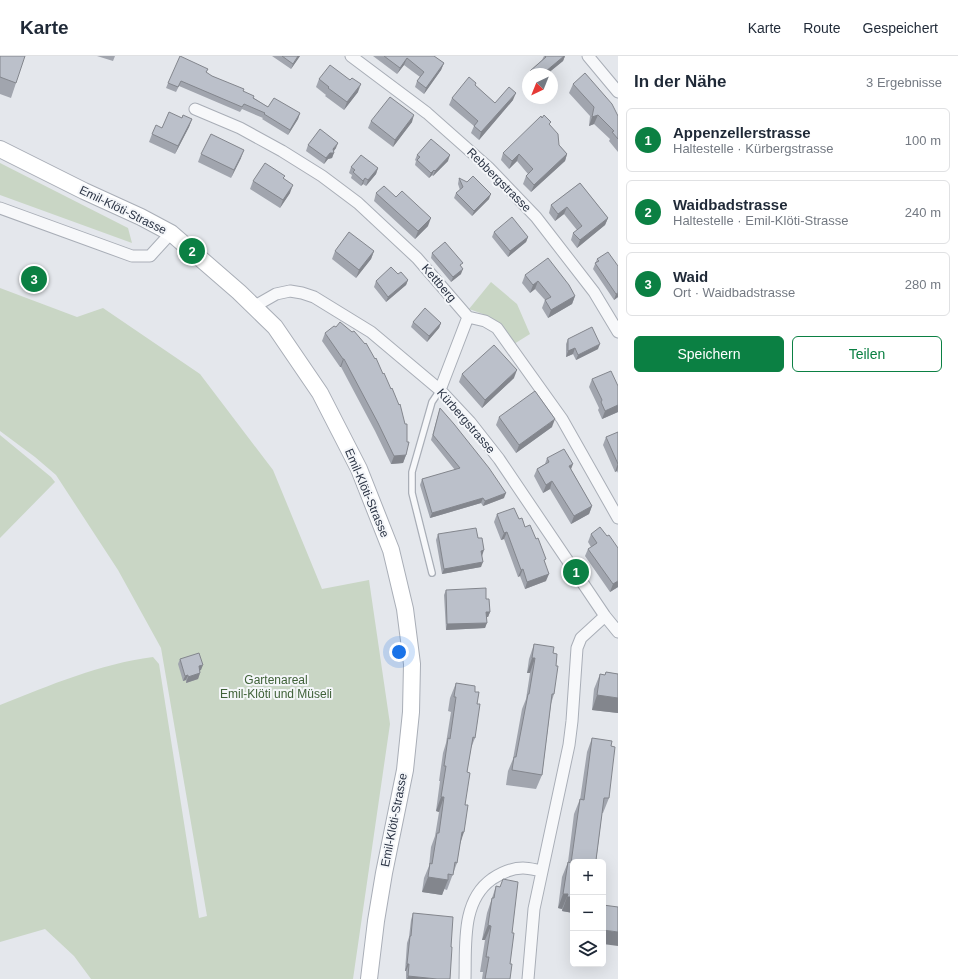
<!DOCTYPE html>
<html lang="de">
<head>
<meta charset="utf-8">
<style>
  :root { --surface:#fff; --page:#f2f2f3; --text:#1f2937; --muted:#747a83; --line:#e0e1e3; --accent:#0b8043 }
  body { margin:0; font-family:Helvetica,sans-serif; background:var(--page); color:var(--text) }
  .controls { position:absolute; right:12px; bottom:12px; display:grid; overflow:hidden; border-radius:6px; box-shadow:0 4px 16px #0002 }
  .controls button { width:36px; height:36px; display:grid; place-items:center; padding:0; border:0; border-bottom:1px solid var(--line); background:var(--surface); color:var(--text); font:20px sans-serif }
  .compass { position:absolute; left:522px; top:12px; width:36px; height:36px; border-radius:50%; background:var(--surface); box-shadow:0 4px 16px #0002; rotate:223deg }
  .you { position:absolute; left:399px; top:596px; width:14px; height:14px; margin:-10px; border:3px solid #fff; border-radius:50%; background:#1a73e8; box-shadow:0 0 0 6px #1a73e833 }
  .badge { display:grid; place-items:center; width:26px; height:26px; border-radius:50%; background:var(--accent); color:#fff; font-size:13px; font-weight:700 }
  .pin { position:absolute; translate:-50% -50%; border:2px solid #fff; box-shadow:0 1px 4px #0006 }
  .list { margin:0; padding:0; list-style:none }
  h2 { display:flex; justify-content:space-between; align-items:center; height:52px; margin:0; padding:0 16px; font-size:17px }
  h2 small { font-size:13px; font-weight:400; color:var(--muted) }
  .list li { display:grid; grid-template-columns:26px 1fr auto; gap:12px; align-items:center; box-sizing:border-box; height:64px; margin:0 8px 8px; padding:0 8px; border:1px solid var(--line); border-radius:6px }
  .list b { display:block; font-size:15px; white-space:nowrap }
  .list p { margin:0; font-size:13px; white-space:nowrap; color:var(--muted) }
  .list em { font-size:13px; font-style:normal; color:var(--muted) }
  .actions { display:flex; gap:8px; padding:12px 16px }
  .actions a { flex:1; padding:9px 0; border:1px solid var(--accent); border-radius:6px; text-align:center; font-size:14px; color:var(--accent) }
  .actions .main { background:var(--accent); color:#fff }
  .icon { flex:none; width:22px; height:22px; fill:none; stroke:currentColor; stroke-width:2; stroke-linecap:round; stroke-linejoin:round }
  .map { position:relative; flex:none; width:618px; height:923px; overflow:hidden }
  header { display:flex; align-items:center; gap:24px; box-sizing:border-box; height:56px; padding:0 20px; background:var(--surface); border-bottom:1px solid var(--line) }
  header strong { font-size:19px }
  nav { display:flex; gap:22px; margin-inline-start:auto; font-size:14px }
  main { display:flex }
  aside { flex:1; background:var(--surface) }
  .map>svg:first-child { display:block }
  .green { fill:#c9d6c5 }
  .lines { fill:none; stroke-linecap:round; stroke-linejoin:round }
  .lane-casing { stroke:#a9aeb7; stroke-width:8 }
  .street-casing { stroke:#a9aeb7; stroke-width:13 }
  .secondary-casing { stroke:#a9aeb7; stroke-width:18 }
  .lane { stroke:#f7f8fa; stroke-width:5.5 }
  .street { stroke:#f7f8fa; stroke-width:11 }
  .secondary { stroke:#fff; stroke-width:16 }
  .wall { fill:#a1a5ae }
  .shaded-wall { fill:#83868d }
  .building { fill:#bbc0ca; stroke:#83868d }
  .labels { text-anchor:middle; stroke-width:4; stroke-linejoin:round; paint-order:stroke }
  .street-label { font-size:12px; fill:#2b3445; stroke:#f4f6f9 }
  .park-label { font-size:12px; fill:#3f6138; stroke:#f4f6f9 }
</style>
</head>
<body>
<header>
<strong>Karte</strong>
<nav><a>Karte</a><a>Route</a><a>Gespeichert</a></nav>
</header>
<main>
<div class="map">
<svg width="618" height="923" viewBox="0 0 618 923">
  <rect width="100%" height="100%" fill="#e4e7ec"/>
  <!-- green -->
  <path class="green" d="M0,107L128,172L132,187L0,139Z
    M491,226L517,248L530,278L514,288L500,268L483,258L469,253Z
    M0,232L77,261L103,252L200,318L273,414L322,533L369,524L390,668L353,923H91L74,900L45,873L0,886V649C51,629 99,608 153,601L159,608L199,862L207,860L161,592L118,514L56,419L35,401L0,375Z
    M0,379L51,421L55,426L0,482Z"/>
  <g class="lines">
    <!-- lane casing -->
    <g class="lane-casing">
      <path id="lane" d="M432,517L412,437V416L432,346L440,334"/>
    </g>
    <!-- street casing -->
    <g class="street-casing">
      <path id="street" d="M351,0L427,57L488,111L536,161L594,236L618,276
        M588,0L618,36
        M195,53L240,72L282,95L322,120L358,147L417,202L468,261L485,265L497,272L562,363L618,462
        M0,152L132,200H150L171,177
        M255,250L276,238L290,235L302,237L314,241L371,276L440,334L470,366L499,403L605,560L618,576
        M440,334L468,261
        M465,923C466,889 461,845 492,823C501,817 512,812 523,812C529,812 536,814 542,815
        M528,923L534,853L569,689L572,665L577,592L581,582L605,560"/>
    </g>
    <!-- secondary casing -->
    <g class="secondary-casing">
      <path id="secondary" d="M0,93L84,135L141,161L171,177L239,236L275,271L320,337L359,413L391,494L405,553L412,608L411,656L405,714L384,817L376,865L369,923"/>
    </g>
    <!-- lane -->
    <use href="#lane" class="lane"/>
    <!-- street -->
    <use href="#street" class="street"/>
    <!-- secondary -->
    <use href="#secondary" class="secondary"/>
  </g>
  <!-- wall -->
  <path class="wall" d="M0,0L16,27L11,42L0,38Z
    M97,0H115L113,5Z
    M272,0H300L291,13Z
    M373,0H434L444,7L441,14L424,38L415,31L417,25L420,21L404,9L397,18Z
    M544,0H565L563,5L547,18H529L530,15L542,4Z
    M208,13L206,17L243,35L268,51L300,57L298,63L288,79L262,63L263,62L242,53L240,56L179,30L176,36L166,32L168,27Z
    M319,23L350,24L358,36L344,54L325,40L326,39L316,31Z
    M573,28L618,60V96L609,85L610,83L594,68L589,70L590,60L569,37Z
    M475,29L495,47L513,44L479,84L471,77L474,70L449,49L452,42Z
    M192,63L189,71L175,98L149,86L152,78L162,72Z
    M371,65L412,66L393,91L368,72Z
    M550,69L559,89L567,98L565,105L531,136L523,128L526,120L528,118L517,105L509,113L501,104L503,97Z
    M308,89L336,92L334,95L332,102L328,103L324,108L306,95Z
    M201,98L241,102L231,122L198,106Z
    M417,99L448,105L433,120L432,119L429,122L415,109L416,105L415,104Z
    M351,111L378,112L376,118L366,130L363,128L361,130L351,122L352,119L349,117Z
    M459,122L489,143L472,160L454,142L456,137L460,134L458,128Z
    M253,125L290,137L280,152L250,133Z
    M580,127L608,162L605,169L577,192L571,184L573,177L577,174L564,158L555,165L549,157L551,149Z
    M376,137L396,141L428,170L415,183L374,145Z
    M494,176L528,181L526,186L508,201L492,181Z
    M335,195H374L371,203L356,222L332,203Z
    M432,197L461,211V218L451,226L431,202Z
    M597,203L618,241L614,244L593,213Z
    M398,218L408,224L406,229L386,246L374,231L376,225Z
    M525,219L575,240L572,248L548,262L542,252L545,244L535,233L530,237L522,227Z
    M413,266L441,267L439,272L427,286L411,271Z
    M325,277L407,386L406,399L403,407L391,408L375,375L341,311H340L322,285Z
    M568,283L598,293L576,304L573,298L566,301V288Z
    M462,318L514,322L482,352L459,326Z
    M592,323L618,330V356L602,363L598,354L599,352L589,331Z
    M440,352L504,442L483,450L481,447L430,462L420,429L422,423L455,414L431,384Z
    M499,361L552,371L516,397L496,369Z
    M618,377V417L617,415L615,416L603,389L606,381Z
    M547,402L571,413L592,450L589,458L571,468L550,433L543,437L534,420L537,413L545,408Z
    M497,458L519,463L525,471L545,507L546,525L525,533L520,520L518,521L504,483L501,484L494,466Z
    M438,478L478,482L482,500L481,511L442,518L436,484Z
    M591,478L607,480L618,531L610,536L585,500L588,493L591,491L588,486Z
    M446,534L486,543L490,556L488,561H487L485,572L446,574L444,539Z
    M534,588L553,597L556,610L554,638L551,648L542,719L536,733L506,729L508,715L513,703L522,653L526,643L530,617H527L529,603Z
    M180,603L201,614H200V617L198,623L186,627V624L183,625L178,608Z
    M606,616L618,618V657L592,654L594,633L600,618L605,619Z
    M456,627L475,636L477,648L475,682L471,692L467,716L460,788L457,807L447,834L444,833L442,839L422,836L424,822L429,810L431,791L435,780L439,756L436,755L440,725H439L443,697L446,687L451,656L448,655L450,642Z
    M592,682L611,690L609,742L603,757H602L596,806H573V857L562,855V853L558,852L562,821L568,806L574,758L580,743V744L587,696Z
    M496,830L512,877L510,908V923H482L483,916H480L485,884H482L487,857Z
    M413,857L451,891L450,923H406V915H405L407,887L409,881L411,864Z"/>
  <!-- shaded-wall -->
  <path class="shaded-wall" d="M298,0H300L291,13L293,8Z
    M564,0H565L563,5L547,18L545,16Z
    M407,2L404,9L397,18L400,12Z
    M444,7L441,14L424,38L426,32Z
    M361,28L358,36L344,54L347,46Z
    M516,37L513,44L479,84L481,76Z
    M300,57L298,63L288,79L290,74Z
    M414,59L412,66L393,91L395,84Z
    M598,59L594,68L589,70L592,61Z
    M192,63L189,71L175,98L178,90Z
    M338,87L336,92L332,97H334L332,102L328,103L324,108L326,102Z
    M244,94L241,102L231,122L234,114Z
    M519,98L517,105L509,113L512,105Z
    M567,98L565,105L531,136L534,129Z
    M450,99L448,105L433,120L435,115Z
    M378,112L376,118L366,130L368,124Z
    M434,114L432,119L429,122L431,117Z
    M365,122L363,128L361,130L363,125Z
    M293,129L290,137L280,152L283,144Z
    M491,138L489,143L472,160L474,155Z
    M567,151L564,158L555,165L558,158Z
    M431,162L428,170L415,183L418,175Z
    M608,162L605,169L577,192L580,184Z
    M528,181L526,186L508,201L510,195Z
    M374,195L371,203L356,222L359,214Z
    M463,213L461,218L451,226L453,221Z
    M408,224L406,229L386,246L388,241Z
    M538,225L535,233L530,237L533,229Z
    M618,237V241L614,244L616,238Z
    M575,240L572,248L548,262L551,254Z
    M441,267L439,272L427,286L429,280Z
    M600,288L598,293L576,304L578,299Z
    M575,292L573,298L566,301L568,295Z
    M343,303H344L341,311H340Z
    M517,314L514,322L482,352L485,344Z
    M618,349V356L602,363L605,355Z
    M555,363L552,371L516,397L519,389Z
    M406,399L403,407L391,408L394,400Z
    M618,407V411L617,415L615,416Z
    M573,408L570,416L569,410Z
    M552,425L550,433L543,437L546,429Z
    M506,437L504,442L483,450L485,445Z
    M483,442L481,447L430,462L432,457Z
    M592,450L589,458L571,468L574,460Z
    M507,476L504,483L501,484L504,477Z
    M484,494L482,500H479L481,495Z
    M483,506L481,511L442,518L444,513Z
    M523,513L520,520L518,521L521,514Z
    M549,518L546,525L525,533L527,526Z
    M618,525V531L610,536L613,528Z
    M486,556H490L488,561H485Z
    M487,567L485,572L446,574L447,568Z
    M532,602H535L530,617H527Z
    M203,609L201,614L197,615L199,610Z
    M200,617L198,623L186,627L188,621Z
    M188,619L186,624L183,625L185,620Z
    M597,639L618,642V657L592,654Z
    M441,741H444L439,756L436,755Z
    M462,776H464L459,791Z
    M592,804H596V806H591Z
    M428,821L448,824L442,839L422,836Z
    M563,838H568L562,853L558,852Z
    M567,841H573V857L562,855Z
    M488,869L491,870L485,884H482Z
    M603,874L618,876V890L603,888Z
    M407,908H409L406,915H405Z
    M408,920L437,923H407Z"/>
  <!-- building -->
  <path class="building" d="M0,0H25L16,27L0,21Z
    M180,0L208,13L206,16L212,20L244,33L243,35L254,40L253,42L268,51L274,42L300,57L290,74L264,58L265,57L244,48L242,51L181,25L178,31L168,27Z
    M282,0H298L293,8Z
    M384,0H434L444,7L426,32L417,25L424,16L407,2L400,12Z
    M545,0H564L545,16L547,18H533L530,15L546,1Z
    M330,9L350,24L352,22L361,28L347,46L328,32L329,31L319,23Z
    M585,17L612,48L618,60V83L612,76L614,75L598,59L592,61L594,51L573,28Z
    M469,21L476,27L475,29L495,47L509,31L516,37L481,76L474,70L478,65L452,42Z
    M390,41L414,59L395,84L371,65Z
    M169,56L182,62L183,59L192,63L178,90L152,78L156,69L162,72Z
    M544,59L551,66L549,68L558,78L559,89L567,98L534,129L526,120L533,113L519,98L512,105L503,97L541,60L542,62Z
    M320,73L338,87L333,93L334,97H330L326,102L308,89Z
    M211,78L244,94L234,114L201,98Z
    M431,83L450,99L435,115L434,114L431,117L417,104L420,101L417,99Z
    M361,99L378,112L368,124L365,122L363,125L353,116L355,114L351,111Z
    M265,107L285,120L283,122L293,129L283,144L253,125Z
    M473,120L491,138L474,155L456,137L463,131L459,122L467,126Z
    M580,127L608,162L580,184L573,177L582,170L567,151L558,158L551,149Z
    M384,130L396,141L402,135L431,162L418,175L376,137Z
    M512,161L528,181L510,195L494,176Z
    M349,176L374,195L359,214L335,195Z
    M445,186L463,207L460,209L463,213L453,221L432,197Z
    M608,196L618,210V237L616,238L595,207L599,205L597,203Z
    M548,202L569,229L575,240L551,254L545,244L551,241L538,225L533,229L525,219Z
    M391,211L398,218L401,216L408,224L388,241L376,225Z
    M425,252L441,267L429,280L413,266Z
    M340,266L352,276L354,275L365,288L366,287L375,303L376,302L383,318L384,317L391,333L392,332L399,349L400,348L405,368H407V386H409L406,399L394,400L378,367L344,303H343L325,277L334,270L336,271Z
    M592,271L600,288L578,299L575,292L568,295V283Z
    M494,289L517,314L485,344L462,318Z
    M611,315L618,330V349L605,355L601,346L602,344L592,323Z
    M535,335L555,363L519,389L499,361Z
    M440,352L454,368L489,412L506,437L485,445L483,442L432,457L422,423L460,412L433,379Z
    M618,376V408L606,381Z
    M564,393L573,408L569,410L592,450L574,460L552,425L546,429L537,413L549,406L547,402Z
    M514,452L519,463L522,462L525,471L530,469L536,483L538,482L546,503L544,504L549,518L527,526L523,513L521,514L507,476L504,477L497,458Z
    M600,471L607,480L609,479L618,492V525L613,528L588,493L597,487L591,478Z
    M476,472L478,482H482L484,494L481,495L483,506L444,513L438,478Z
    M486,532V543H489L490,556H486L487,567L447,568L446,534Z
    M534,588L554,591L553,597L557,598L556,610H558L554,638H552L542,719L512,714L514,701H516L528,638H529L535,602H532Z
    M199,597L203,609L199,610L200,617L188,621V619L185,620L180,603Z
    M606,616L618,618V642L597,639L600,618L605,619Z
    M456,627L475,630V636H479L477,648H480L475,682L473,681L467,716L470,717L465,749H468L464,776H462L457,807L455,806L453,819L448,818V824L428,821L430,807L432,808L437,777H439L444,741H441L446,710H444L448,682L450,683L456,641H454Z
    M592,682L612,685L611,690L615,691L609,742H604L596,804H592V806H573V841H567L568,838H563L568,806L571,807L580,743L584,744Z
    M503,823L518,826L512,877H514L510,908H512L510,923H485L489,901H486L491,870L488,869L492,842H494L496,830L500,831Z
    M603,849L618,851V876L603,874Z
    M413,857L453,861L451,891H452L450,923H437L408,920L409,908H407L410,880H411Z"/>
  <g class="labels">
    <!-- street labels -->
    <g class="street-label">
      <text transform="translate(499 124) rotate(45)" y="4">Rebbergstrasse</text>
      <text transform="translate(123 154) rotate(26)" y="4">Emil-Klöti-Strasse</text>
      <text transform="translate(439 227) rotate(49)" y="4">Kettberg</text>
      <text transform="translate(466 365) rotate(49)" y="4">Kürbergstrasse</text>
      <text transform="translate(367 437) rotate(67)" y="4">Emil-Klöti-Strasse</text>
      <text transform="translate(394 764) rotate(-79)" y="4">Emil-Klöti-Strasse</text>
    </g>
    <!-- park labels -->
    <g class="park-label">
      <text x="276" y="628">Gartenareal<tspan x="276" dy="14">Emil-Klöti und Müseli</tspan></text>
    </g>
  </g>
</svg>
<div class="controls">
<button>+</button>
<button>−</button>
<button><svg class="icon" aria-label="layers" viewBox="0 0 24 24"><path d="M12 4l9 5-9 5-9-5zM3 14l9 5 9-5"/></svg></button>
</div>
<svg class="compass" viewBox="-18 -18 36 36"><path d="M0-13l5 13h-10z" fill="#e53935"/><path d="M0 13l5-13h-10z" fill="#747a83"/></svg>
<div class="you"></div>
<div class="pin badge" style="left:576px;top:516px">1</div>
<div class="pin badge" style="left:192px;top:195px">2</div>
<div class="pin badge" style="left:34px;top:223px">3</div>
</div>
<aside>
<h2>In der Nähe<small>3 Ergebnisse</small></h2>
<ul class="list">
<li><span class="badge">1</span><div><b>Appenzellerstrasse</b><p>Haltestelle · Kürbergstrasse</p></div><em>100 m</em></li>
<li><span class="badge">2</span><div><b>Waidbadstrasse</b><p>Haltestelle · Emil-Klöti-Strasse</p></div><em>240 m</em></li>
<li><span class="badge">3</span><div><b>Waid</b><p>Ort · Waidbadstrasse</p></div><em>280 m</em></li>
</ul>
<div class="actions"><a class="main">Speichern</a><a>Teilen</a></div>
</aside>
</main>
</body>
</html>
